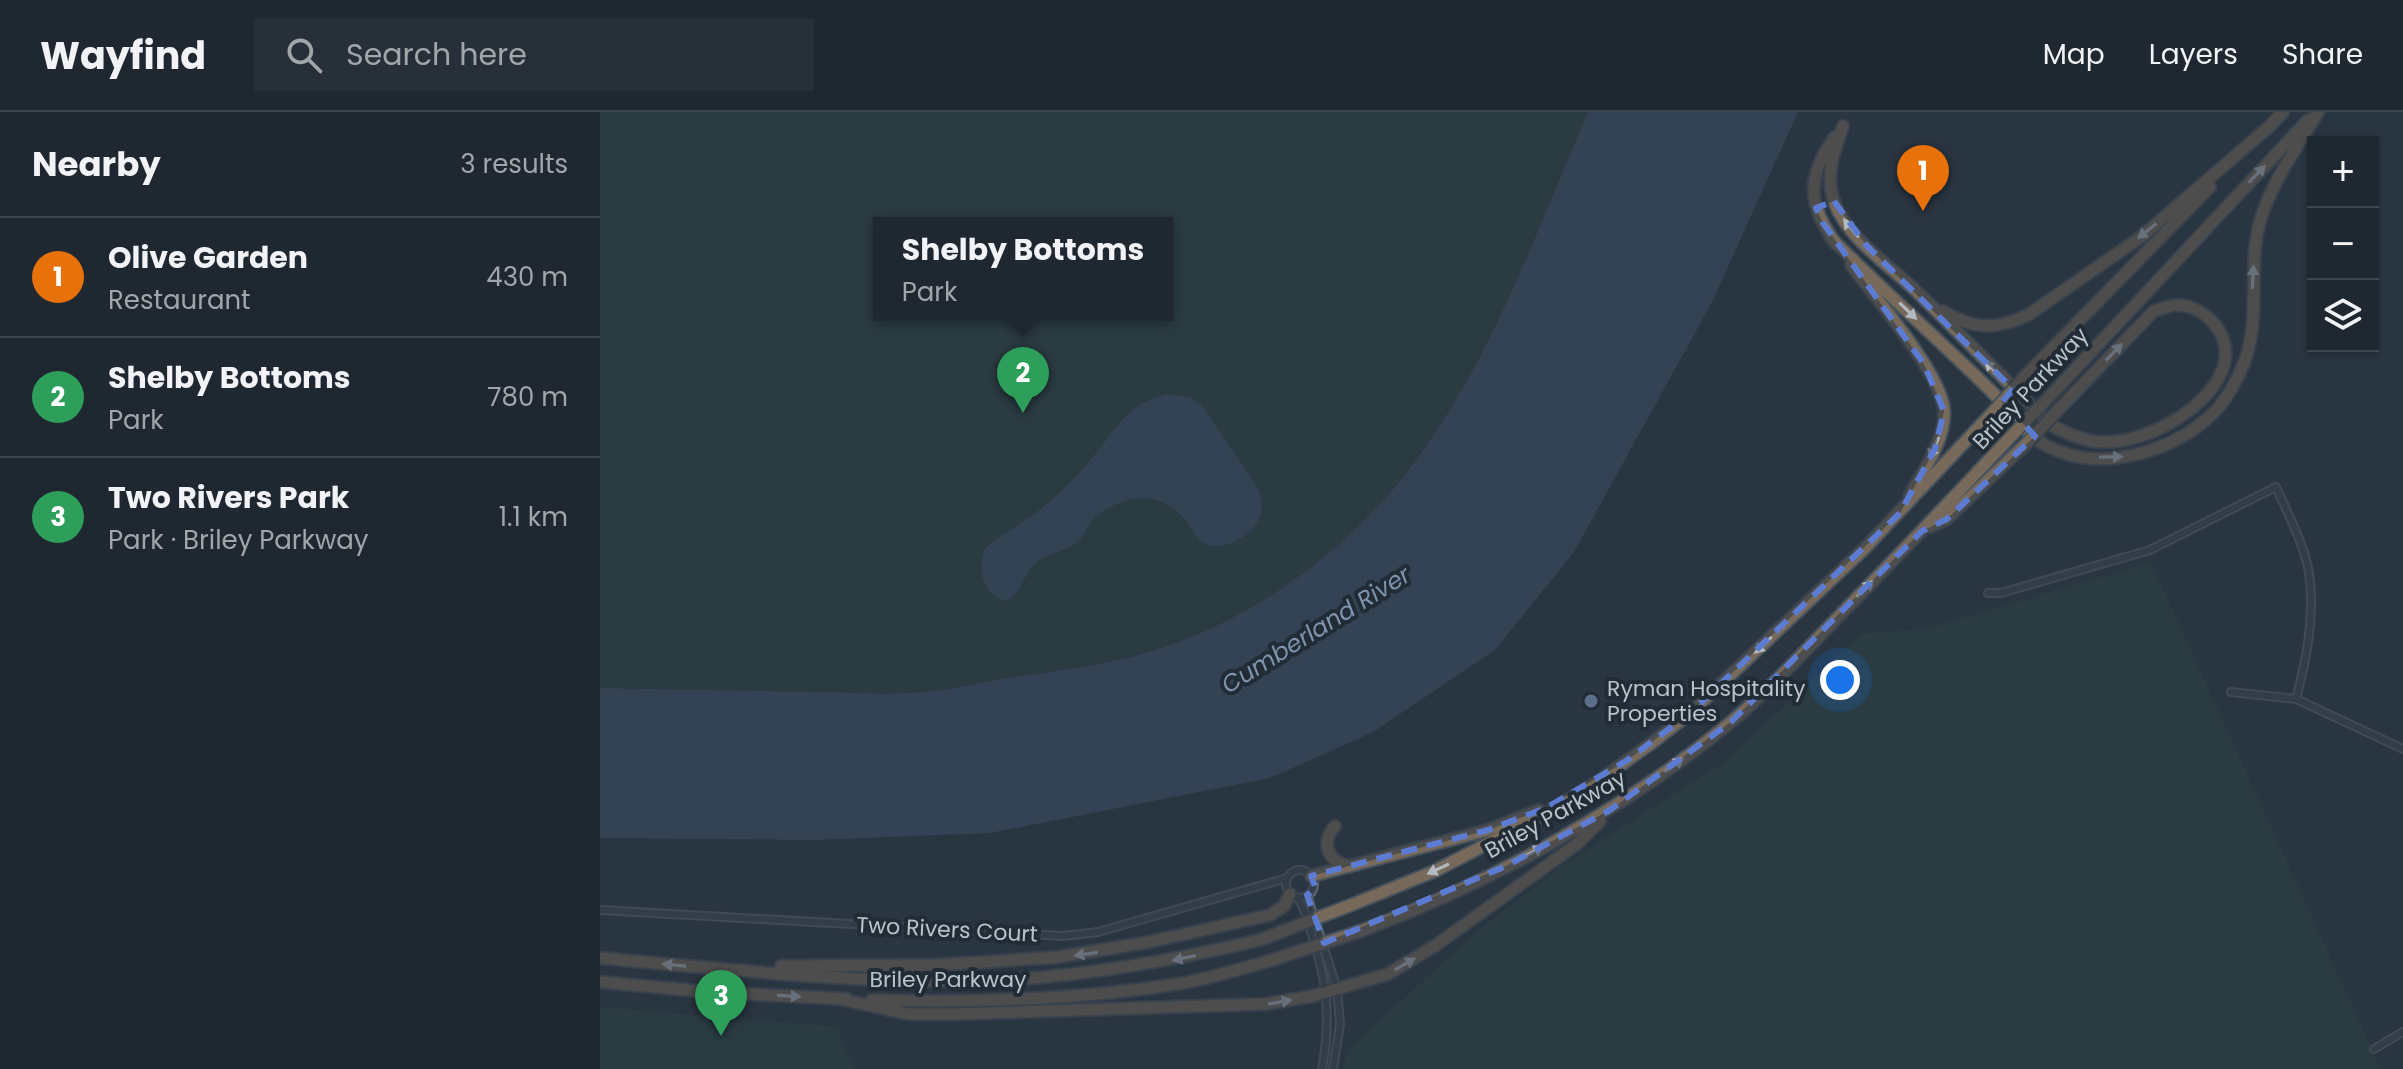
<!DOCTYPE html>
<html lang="en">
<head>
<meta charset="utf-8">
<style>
  :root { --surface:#1f2831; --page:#273039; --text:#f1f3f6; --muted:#a1a6ab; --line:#3c444d; --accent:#bca0f2 }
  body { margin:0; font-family:Poppins,sans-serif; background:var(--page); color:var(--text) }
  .controls { position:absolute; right:24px; top:24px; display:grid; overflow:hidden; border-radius:0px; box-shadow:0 2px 6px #0004 }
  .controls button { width:72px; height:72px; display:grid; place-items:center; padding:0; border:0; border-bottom:2px solid var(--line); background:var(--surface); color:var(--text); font:40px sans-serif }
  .you { position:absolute; left:1240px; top:568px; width:28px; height:28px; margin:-20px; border:6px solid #fff; border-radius:50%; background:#1a73e8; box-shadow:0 0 0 12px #1a73e833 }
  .badge { display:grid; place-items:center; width:52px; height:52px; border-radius:50%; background:var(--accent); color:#fff; font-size:26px; font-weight:700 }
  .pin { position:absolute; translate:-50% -66px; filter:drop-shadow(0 2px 4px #0008) }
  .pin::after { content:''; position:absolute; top:42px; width:28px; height:24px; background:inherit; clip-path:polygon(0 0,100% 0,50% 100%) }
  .popup { position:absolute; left:273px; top:105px; width:300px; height:104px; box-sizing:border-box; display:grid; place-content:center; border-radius:0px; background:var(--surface); filter:drop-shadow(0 2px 6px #0005); font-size:26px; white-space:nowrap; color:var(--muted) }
  .popup b { font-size:30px; color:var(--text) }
  .popup::after { content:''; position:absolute; left:50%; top:100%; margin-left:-16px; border:16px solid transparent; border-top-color:var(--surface) }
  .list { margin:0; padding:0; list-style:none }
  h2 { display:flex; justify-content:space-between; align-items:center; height:104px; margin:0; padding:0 32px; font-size:34px }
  h2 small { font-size:26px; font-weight:400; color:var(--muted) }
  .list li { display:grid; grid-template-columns:52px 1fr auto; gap:24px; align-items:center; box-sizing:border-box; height:120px; padding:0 32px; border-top:2px solid var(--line) }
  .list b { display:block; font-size:30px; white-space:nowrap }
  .list p { margin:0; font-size:26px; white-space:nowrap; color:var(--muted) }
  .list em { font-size:26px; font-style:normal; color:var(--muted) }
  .icon { flex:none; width:44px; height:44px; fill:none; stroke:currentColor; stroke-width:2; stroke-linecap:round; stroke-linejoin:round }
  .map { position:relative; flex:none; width:1803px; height:957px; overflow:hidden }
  header { display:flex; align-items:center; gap:48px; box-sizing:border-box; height:112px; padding:0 40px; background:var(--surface); border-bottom:2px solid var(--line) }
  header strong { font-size:38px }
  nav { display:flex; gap:44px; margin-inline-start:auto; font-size:28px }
  .search { width:560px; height:72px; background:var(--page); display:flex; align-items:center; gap:20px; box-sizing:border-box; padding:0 28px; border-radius:0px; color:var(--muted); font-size:30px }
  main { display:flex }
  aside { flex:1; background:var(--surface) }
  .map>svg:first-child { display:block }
  .green { fill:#2c4343; fill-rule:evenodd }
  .water { fill:#405469 }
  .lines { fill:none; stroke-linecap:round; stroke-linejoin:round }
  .street-casing { stroke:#5b656f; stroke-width:10 }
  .highway-casing { stroke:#47525c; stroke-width:15 }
  .street { stroke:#3d4751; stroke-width:6 }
  .highway { stroke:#776a5a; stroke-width:11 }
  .highway-bridge-casing { stroke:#47525c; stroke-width:15; stroke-linecap:butt }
  .highway-bridge { stroke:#776a5a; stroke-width:11 }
  .oneway { fill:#b3b9c0 }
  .marked { fill:none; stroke:#5c7cd3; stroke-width:6; stroke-dasharray:16 10; stroke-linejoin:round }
  .service-dot { fill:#5c6f8a; stroke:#212c37; stroke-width:3 }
  .labels { text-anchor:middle; stroke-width:8; stroke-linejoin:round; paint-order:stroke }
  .street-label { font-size:22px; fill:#bac2cb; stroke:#212c37 }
  .poi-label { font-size:22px; fill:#bac2cb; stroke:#212c37; text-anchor:start }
  .water-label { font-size:24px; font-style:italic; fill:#7d94ac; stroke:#212c37 }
</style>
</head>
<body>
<header>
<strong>Wayfind</strong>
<div class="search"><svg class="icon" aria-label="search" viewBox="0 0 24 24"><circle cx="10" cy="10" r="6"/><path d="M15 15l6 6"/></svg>Search here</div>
<nav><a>Map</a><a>Layers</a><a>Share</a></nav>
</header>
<main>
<aside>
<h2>Nearby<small>3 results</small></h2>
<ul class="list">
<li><span class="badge" style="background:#e8710a">1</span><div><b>Olive Garden</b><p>Restaurant</p></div><em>430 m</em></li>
<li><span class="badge" style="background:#2e9e5b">2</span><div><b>Shelby Bottoms</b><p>Park</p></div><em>780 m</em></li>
<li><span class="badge" style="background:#2e9e5b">3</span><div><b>Two Rivers Park</b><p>Park · Briley Parkway</p></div><em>1.1 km</em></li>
</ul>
</aside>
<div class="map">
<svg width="1803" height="957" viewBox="0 0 1803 957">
  <rect width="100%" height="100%" fill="#293541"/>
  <!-- green -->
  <path class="green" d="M0,0H988C933,127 885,267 795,375C728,454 636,517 535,544C496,554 455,559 415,565C380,570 343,580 308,581C278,583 248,580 218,580C145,579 73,577 0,576ZM279,111H567V203H279Z
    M1551,450L1781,957H742L749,937L876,820L960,755L1127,648L1261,522L1330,516Z
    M0,895L239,915L243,932L256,957H0Z"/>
  <!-- water -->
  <path class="water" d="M988,0H1198L1112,190L974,440L895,538L773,620L670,666L390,721L213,728L0,726V576C73,577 145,579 218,580C248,580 278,583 308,581C343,580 380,570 415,565C455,559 496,554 535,544C636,517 728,454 795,375C885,267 933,127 988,0Z
    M567,282L590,285L602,294L658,376C662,387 664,400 657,411C648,426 620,441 603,431C596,426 593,418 588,411C577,397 560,385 541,386C523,387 498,398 488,414C484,422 482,428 473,433C461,441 447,441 435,452C422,464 422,481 406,489C382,481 377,458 385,436C407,418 434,405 455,385C470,371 484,356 497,340C519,312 529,291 567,282Z"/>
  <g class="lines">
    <!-- street casing -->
    <g class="street-casing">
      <path id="street" d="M1388,481H1401L1550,438L1676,375C1688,402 1708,440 1710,469C1714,510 1706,549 1696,587L1803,637
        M1631,580L1696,587
        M686 772a14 14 0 1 1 28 0a14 14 0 1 1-28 0Z
        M707,783L737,877L740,912L733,957
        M697,785L703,795C723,855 734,893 722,957
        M0,798L463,824L498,820L687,766
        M1774,937L1803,920"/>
    </g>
    <!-- highway casing -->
    <g class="highway-casing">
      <path id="highway" d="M1243,14C1234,40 1224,64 1235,92C1249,127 1287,151 1314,177C1361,222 1406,270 1454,315C1472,323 1487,331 1507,330C1548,330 1612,295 1624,253C1632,223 1607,195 1578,193C1570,193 1562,197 1554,199L1460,296
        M1667,17L1683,0
        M1235,25C1206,65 1207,92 1236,132
        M1231,126C1282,178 1337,226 1389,277C1405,292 1426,322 1445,333C1496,361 1565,343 1608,306C1623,294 1637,269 1644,251C1661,208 1648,157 1659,113C1670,72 1697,36 1718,0
        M1251,153C1274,184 1341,261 1344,298C1346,328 1323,358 1310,383
        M1343,199C1373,218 1396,218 1428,203L1541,125L1670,14
        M1426,263L1610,75
        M1451,283L1708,8
        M1330,415L1347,407L1428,330
        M735,714C720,730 728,751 750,754
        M711,764L888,718L939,698
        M751,793L835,759L948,700L994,672L1053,630L1089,602L1265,436L1393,300
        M761,819C891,771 1022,699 1130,611C1170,577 1206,538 1243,500C1301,441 1358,381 1415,320
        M0,846C133,858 268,873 401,868C489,864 575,848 660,828
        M181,854L337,853L458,845L549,830L670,803L684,794L690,782
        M0,870L110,880L247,887
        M240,887L308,902H355L665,892L713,884L788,862L836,833L977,732L1000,709
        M272,888C376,891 480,888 583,871C613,866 643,856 672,848"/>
    </g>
    <!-- street -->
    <use href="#street" class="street"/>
    <!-- highway -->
    <use href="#highway" class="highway"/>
    <!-- highway-bridge casing -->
    <g class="highway-bridge-casing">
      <path id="highway-bridge" d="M1393,300L1426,263
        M1415,320L1451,283
        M1428,330L1460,296
        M660,828L751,793
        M672,848L761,819"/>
    </g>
    <!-- highway-bridge -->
    <use href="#highway-bridge" class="highway-bridge"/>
  </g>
  <!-- one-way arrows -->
  <defs><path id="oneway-solid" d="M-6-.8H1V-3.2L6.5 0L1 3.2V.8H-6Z" transform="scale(2)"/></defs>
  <g class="oneway">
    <use href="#oneway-solid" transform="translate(1657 62) rotate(-46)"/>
    <use href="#oneway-solid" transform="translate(1251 116) rotate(-129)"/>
    <use href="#oneway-solid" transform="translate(1547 119) rotate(141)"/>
    <use href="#oneway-solid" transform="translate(1653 165) rotate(-87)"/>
    <use href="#oneway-solid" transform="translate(1308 199) rotate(44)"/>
    <use href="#oneway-solid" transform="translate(1514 240) rotate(-46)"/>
    <use href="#oneway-solid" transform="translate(1393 257) rotate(-135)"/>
    <use href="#oneway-solid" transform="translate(1334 336) rotate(113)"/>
    <use href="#oneway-solid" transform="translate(1511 345) rotate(-1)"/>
    <use href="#oneway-solid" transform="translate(1265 477) rotate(-46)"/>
    <use href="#oneway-solid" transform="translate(1163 533) rotate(136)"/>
    <use href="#oneway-solid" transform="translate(1074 653) rotate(-36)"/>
    <use href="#oneway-solid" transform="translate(933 740) rotate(-28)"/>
    <use href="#oneway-solid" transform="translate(838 757) rotate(155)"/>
    <use href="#oneway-solid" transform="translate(486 842) rotate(172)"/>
    <use href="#oneway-solid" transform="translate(584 846) rotate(168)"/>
    <use href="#oneway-solid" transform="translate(805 852) rotate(-30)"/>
    <use href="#oneway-solid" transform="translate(74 853) rotate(-175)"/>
    <use href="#oneway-solid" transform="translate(189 884) rotate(3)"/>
    <use href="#oneway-solid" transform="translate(680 890) rotate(-10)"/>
  </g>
  <!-- marked area -->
  <path d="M0 0H1803V957H0ZM1234,89L1266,133L1413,277L1402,290L1435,324L1347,407L1322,419L1131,610L1010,698L906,754L724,831L707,783L716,777L711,764L888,718L946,696L1026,649L1089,602L1300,401L1335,337L1344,299L1324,252L1223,111L1216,96Z" fill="#293541" fill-opacity=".55" fill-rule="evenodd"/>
  <path class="marked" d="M1234,89L1266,133L1413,277L1402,290L1435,324L1347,407L1322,419L1131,610L1010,698L906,754L724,831L707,783L716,777L711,764L888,718L946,696L1026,649L1089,602L1300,401L1335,337L1344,299L1324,252L1223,111L1216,96Z"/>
  <!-- markers -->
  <circle class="service-dot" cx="991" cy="589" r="8"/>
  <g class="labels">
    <!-- street labels -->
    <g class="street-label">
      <text transform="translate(1430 276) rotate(-47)" y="8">Briley Parkway</text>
      <text transform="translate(955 702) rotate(-29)" y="8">Briley Parkway</text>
      <text transform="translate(347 817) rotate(3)" y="8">Two Rivers Court</text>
      <text x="348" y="875">Briley Parkway</text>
    </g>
    <!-- poi labels -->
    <g class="poi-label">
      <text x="1007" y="584">Ryman Hospitality<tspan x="1007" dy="25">Properties</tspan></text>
    </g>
    <!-- water labels -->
    <g class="water-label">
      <text transform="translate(716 518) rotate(-32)" y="8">Cumberland River</text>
    </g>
  </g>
</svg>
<div class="controls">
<button>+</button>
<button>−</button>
<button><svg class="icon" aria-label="layers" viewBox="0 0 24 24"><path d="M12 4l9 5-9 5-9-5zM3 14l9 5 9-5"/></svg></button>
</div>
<div class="you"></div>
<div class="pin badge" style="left:1323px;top:99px;background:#e8710a">1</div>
<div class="pin badge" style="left:423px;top:301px;background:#2e9e5b">2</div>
<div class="popup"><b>Shelby Bottoms</b>Park</div>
<div class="pin badge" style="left:121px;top:924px;background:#2e9e5b">3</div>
</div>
</main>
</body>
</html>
